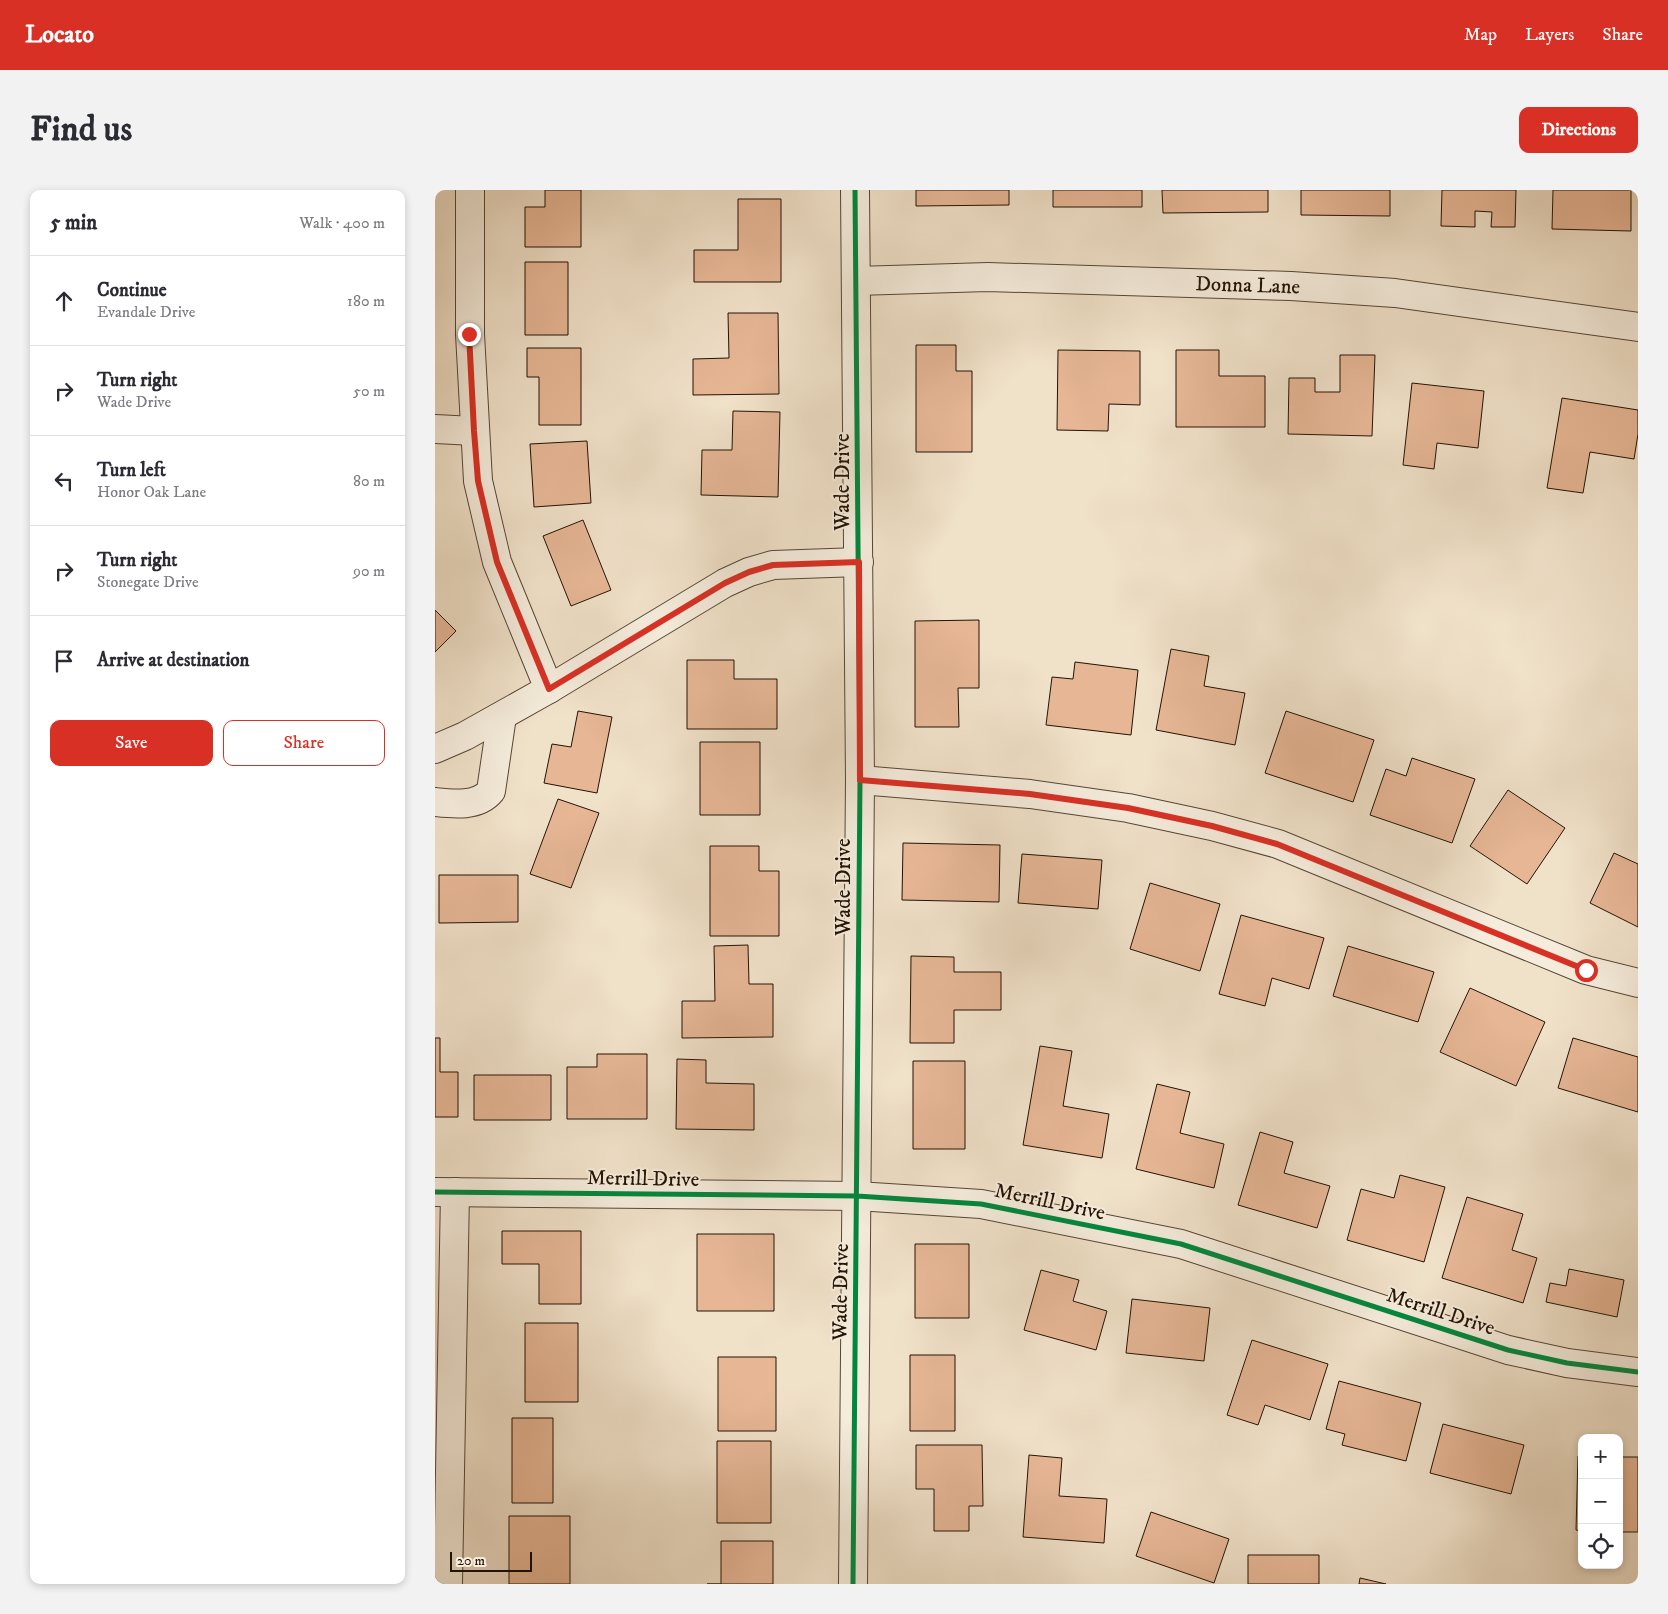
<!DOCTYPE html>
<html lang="en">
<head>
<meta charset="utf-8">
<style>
  :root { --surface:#fff; --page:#f2f2f3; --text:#2b2b33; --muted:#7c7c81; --line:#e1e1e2; --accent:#d93025 }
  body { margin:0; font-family:"IM FELL DW Pica",serif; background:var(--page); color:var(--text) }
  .controls { position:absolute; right:15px; bottom:15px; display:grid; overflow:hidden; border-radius:10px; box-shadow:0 2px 8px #0003 }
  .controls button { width:45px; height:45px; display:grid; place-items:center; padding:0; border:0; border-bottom:1px solid var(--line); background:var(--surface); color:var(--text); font:25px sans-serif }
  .scale { position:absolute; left:15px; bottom:12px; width:82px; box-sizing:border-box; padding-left:5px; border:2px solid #231304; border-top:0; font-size:14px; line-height:18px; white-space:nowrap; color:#231304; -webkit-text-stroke:4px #f5ecdc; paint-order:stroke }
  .stop { position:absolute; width:15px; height:15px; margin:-11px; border:4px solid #d93025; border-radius:50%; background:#fff }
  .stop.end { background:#d93025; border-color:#fff; box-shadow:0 1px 5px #0008 }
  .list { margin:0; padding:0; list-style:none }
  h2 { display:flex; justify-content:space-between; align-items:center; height:65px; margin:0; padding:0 20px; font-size:21px }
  h2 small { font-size:16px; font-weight:400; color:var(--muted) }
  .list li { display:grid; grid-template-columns:32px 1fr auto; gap:15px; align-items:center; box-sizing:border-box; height:90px; padding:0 20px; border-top:1px solid var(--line) }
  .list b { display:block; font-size:19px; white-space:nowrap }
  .list p { margin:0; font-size:16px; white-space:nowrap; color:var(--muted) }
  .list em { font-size:16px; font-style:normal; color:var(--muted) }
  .actions { display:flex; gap:10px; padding:15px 20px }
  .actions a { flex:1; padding:11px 0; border:1px solid var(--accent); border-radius:10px; text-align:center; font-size:18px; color:var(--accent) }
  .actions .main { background:var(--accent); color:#fff }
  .icon { flex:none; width:28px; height:28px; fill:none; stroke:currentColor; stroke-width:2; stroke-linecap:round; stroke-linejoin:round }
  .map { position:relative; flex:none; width:1203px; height:1394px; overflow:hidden; border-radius:10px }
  header { display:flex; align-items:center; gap:30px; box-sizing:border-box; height:70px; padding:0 25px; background:var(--accent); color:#fff }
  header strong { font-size:24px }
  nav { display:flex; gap:28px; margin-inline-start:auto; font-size:18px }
  .intro { display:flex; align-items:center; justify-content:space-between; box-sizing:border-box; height:120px; padding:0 30px }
  h1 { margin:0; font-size:35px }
  .button { padding:12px 22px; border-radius:10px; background:var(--accent); color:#fff; font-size:18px; font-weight:700 }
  main { display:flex; gap:30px; padding:0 30px }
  aside { flex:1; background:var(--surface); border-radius:10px; box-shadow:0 2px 8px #0003 }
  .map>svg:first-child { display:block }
  .building { fill:#e6b695; stroke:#231304 }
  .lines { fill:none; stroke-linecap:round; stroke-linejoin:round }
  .minor-casing { stroke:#564635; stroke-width:30 }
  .minor { stroke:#f5ecdc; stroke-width:28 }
  .cycleway-casing { stroke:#f5ecdc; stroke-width:8 }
  .cycleway { stroke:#00873e; stroke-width:5 }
  .route { stroke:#d93025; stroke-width:6 }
  .labels { text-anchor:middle; stroke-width:4; stroke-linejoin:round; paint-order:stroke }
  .street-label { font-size:21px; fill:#231304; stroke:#f5ecdc }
</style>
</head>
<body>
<header>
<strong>Locato</strong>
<nav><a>Map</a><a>Layers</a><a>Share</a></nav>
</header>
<div class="intro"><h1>Find us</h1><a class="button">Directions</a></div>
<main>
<aside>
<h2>5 min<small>Walk · 400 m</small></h2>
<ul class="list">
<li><svg class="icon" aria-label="ahead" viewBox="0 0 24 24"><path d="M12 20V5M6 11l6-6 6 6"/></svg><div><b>Continue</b><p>Evandale Drive</p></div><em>180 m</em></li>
<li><svg class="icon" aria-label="right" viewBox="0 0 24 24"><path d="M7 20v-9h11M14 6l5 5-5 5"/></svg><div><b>Turn right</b><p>Wade Drive</p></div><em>50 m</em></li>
<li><svg class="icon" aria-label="left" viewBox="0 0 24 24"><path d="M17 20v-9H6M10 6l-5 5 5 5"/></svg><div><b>Turn left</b><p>Honor Oak Lane</p></div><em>80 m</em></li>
<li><svg class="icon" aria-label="right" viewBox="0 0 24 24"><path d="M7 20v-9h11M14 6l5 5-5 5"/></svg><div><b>Turn right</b><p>Stonegate Drive</p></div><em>90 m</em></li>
<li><svg class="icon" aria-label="arrive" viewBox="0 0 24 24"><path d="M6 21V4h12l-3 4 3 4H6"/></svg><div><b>Arrive at destination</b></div></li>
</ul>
<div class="actions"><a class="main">Save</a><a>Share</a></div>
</aside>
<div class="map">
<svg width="1203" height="1394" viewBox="0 0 1203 1394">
  <rect width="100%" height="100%" fill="#f0e1c9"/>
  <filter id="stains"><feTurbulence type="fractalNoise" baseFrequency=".004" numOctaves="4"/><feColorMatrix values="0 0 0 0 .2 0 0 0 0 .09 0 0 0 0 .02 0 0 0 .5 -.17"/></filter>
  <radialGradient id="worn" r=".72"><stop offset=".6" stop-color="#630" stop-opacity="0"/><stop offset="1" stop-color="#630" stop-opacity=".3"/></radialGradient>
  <!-- building -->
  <path class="building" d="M110,0H146V57H90V17H110Z
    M481,0H574V15L481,16Z
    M618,0H707V17H618Z
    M727,0H833V22L728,23Z
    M866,0H955V26L866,25Z
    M1007,0H1081L1080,37H1056L1057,22L1040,21V37L1006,36Z
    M1118,0H1196V41L1117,39Z
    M303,9H346V92H259V60H303Z
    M90,72H133V145H90Z
    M293,123H343L344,204L258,205V169L294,168Z
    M481,155H521V181H537V262H481Z
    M92,158H146V235H104V187H92Z
    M623,160L705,161V215L674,214L673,241L622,240Z
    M741,160H784V186H830V237H741Z
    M905,165H940L937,246L853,244L854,188H880V202H905Z
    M977,193L1049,201L1043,258L1002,253L999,279L968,275Z
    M1127,208L1203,220V244L1199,269L1155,262L1148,303L1112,298Z
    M298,221L345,222L343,307L266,305L267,260H297Z
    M152,251L156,313L99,317L95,254Z
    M148,330L176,400L136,416L108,346Z
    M0,420L21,441L0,462Z
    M544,430V498H523L524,537H480V431Z
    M736,459L774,466L769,496L810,503L800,555L721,540Z
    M252,470H299V489H342V539H252Z
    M640,472L703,480L696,545L611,535L617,487L638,489Z
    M143,521L177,527L162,603L109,593L117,554L136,557Z
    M851,521L939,550L918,612L830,583Z
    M265,552H325V625H265Z
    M977,568L1040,589L1017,653L935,625L951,579L971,586Z
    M1073,600L1130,638L1092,694L1035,656Z
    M123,609L164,623L136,698L95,684Z
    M468,653L565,655L564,712L467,710Z
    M275,656H324V681H344V746H275Z
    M1179,663L1203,674V737L1155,713Z
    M587,664L667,670L663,719L583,713Z
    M4,685H83V732L4,733Z
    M715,693L785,714L765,781L695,759Z
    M806,725L889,748L874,799L837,788L830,816L784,804Z
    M313,755L314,794H338V847L247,848V811H280L279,756Z
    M913,756L999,782L983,832L898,806Z
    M476,766L519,767V782H566V820H519V853H475Z
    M1035,798L1110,832L1081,896L1005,862Z
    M0,848H5V882H23V927H0Z
    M1138,848L1203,867V922L1123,898Z
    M605,856L637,861L628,916L674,924L667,968L588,955Z
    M162,864H212V929H132V877H162Z
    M242,869L271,870V893L319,894V940L241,939Z
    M478,871H530V959H478Z
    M39,885H116V930H39Z
    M722,894L755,902L745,943L789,954L779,998L701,979Z
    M825,942L858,952L849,983L895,996L882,1038L803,1015Z
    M965,985L1010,997L989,1072L912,1050L926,999L959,1008Z
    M1032,1007L1088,1024L1077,1060L1102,1068L1088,1113L1007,1088Z
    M67,1041H146V1114H104V1074H67Z
    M262,1044H339V1121H262Z
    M480,1054H534V1128H480Z
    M1134,1079L1189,1090L1182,1127L1111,1112L1115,1093L1131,1096Z
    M606,1080L644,1090L638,1111L672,1121L661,1160L589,1140Z
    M697,1109L775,1118L769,1171L691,1163Z
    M90,1133H143V1212H90Z
    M817,1150L893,1174L875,1230L830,1215L823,1235L792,1225Z
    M475,1165H520V1241H475Z
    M283,1167H341V1241H283Z
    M904,1191L986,1213L971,1271L907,1255L910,1244L891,1239Z
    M77,1228H118V1313H77Z
    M1008,1234L1089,1255L1076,1304L995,1283Z
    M282,1251H336V1333H282Z
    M481,1255H547L548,1316H534V1341H499V1299H481Z
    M594,1265L627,1268L624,1306L672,1309L669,1353L588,1347Z
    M1143,1266H1147V1341L1141,1340Z
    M1184,1267H1203V1342H1184Z
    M716,1322L794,1349L779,1393L701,1366Z
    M74,1326H135V1394H74Z
    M286,1351H338V1394H272H286Z
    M813,1365H884V1394H813Z
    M925,1388L951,1394H924Z"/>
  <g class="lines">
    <!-- minor casing -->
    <g class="minor-casing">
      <g id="minor">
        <path d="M35,0V144L43,291L62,372L114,499"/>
        <path id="s1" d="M421,91L553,87L856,96L960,103L1203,137"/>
        <path d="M0,239L39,241"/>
        <path d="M0,559L30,546L114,499L290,393L314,382L338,375L424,372"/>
        <path d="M425,590L595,604L693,618L777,636L843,654L1151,780L1203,793"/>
        <path d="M0,612C18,614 43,617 56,601L67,526"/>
        <path d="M0,1002L422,1006L546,1014L746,1054L1073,1160L1132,1173L1203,1182"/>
        <path d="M13,1394L20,1002"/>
        <path d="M418,1394L425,590L420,0"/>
      </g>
    </g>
    <!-- minor -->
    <use href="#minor" class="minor"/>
    <!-- cycleway casing -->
    <g class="cycleway-casing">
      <path id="cycleway" d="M0,1002L422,1006L546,1014L746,1054L1073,1160L1132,1173L1203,1182
        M418,1394L425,590L420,0"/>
    </g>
    <!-- cycleway -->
    <use href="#cycleway" class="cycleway"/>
  </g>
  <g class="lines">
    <!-- route -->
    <path class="route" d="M34,144L39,241L43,291L62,372L114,499L290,393L314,382L338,375L424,372L425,590L595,604L693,618L777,636L842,654L1151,780"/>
  </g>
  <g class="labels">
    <!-- street labels -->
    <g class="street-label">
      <text dy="7" stroke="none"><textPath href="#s1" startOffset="392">Donna Lane</textPath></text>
      <text transform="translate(407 292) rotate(-90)" y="7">Wade Drive</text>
      <text transform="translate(408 697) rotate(-90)" y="7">Wade Drive</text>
      <text transform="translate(208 988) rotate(1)" y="7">Merrill Drive</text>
      <text transform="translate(615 1011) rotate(12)" y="7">Merrill Drive</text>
      <text transform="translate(405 1102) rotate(-89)" y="7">Wade Drive</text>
      <text transform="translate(1006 1121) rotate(18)" y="7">Merrill Drive</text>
    </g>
  </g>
  <rect width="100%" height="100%" filter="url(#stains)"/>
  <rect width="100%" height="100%" fill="url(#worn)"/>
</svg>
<div class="controls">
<button>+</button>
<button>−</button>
<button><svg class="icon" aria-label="locate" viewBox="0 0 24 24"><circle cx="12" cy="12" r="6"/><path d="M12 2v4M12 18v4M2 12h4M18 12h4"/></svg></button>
</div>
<div class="scale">20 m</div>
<div class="stop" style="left:1151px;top:780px"></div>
<div class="stop end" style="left:34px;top:144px"></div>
</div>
</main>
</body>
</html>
